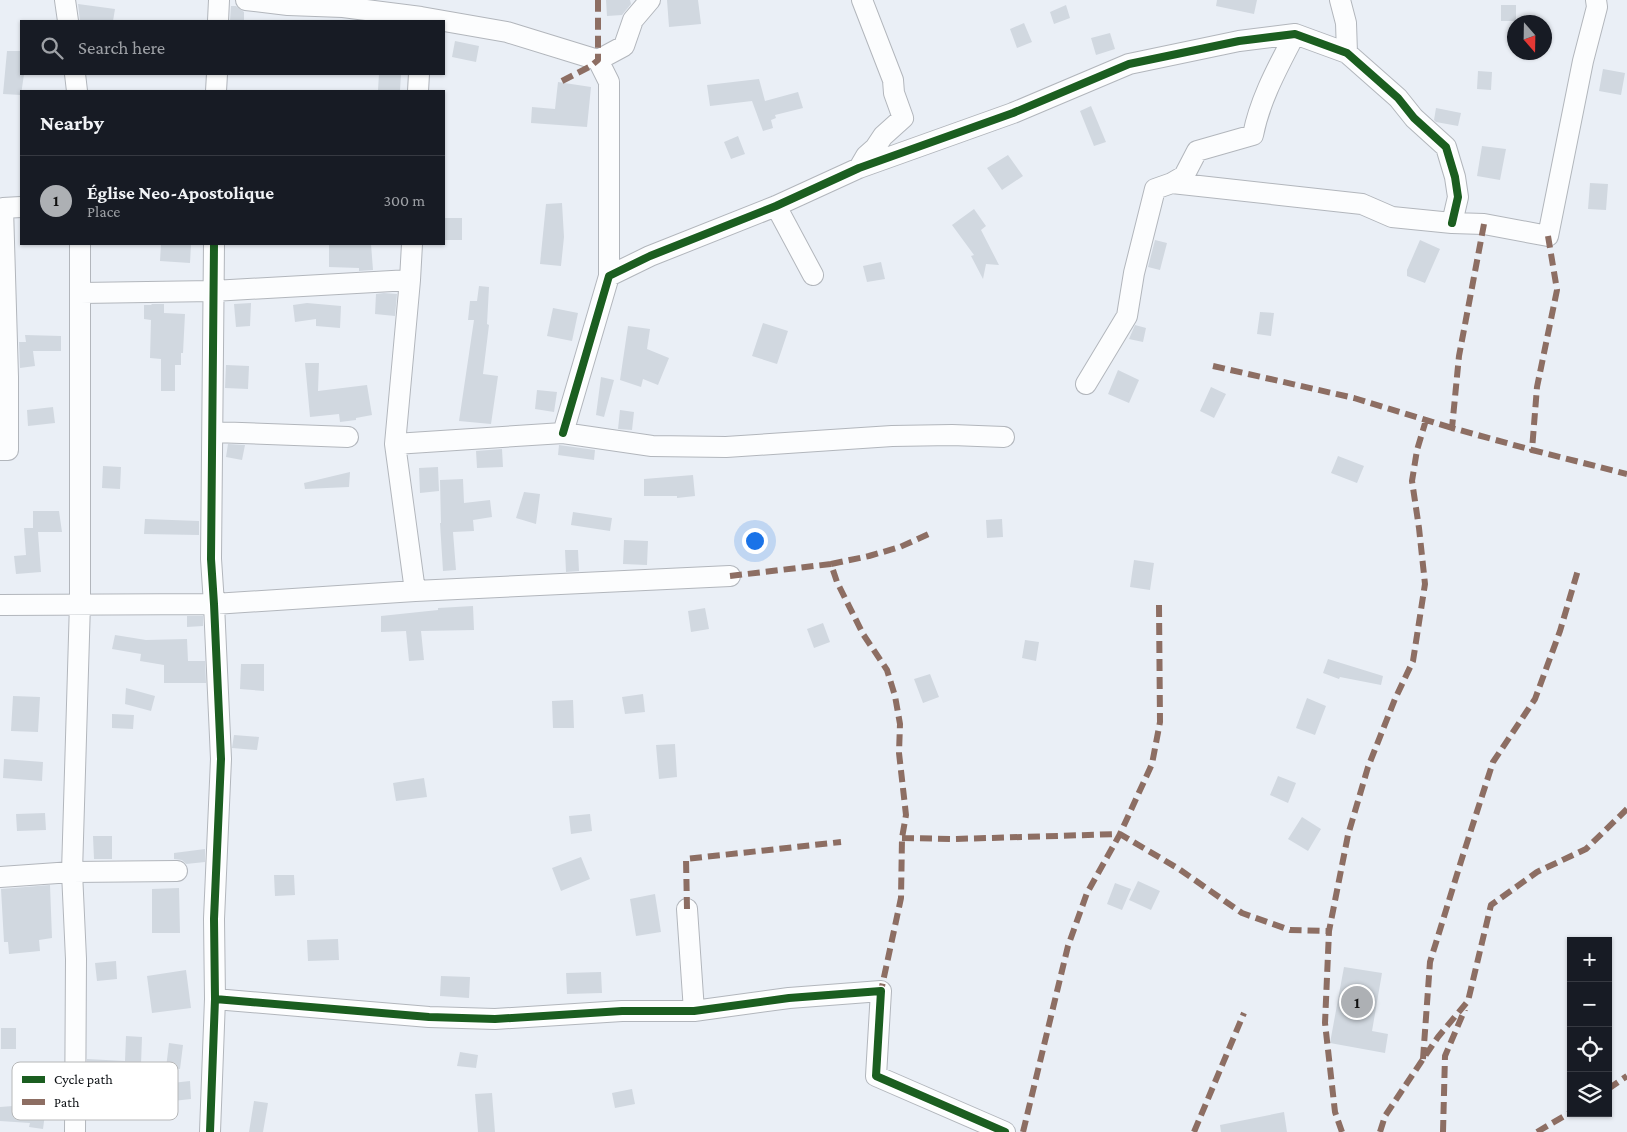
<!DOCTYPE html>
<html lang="en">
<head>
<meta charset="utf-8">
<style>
  :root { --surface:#171b24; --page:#242831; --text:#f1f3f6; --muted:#9ea1a6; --line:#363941; --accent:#adb0b4 }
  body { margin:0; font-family:"Crimson Pro",serif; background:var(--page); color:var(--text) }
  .controls { position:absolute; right:15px; bottom:15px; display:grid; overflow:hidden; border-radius:0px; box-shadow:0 1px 4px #0004 }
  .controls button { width:45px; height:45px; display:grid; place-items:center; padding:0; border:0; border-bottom:1px solid var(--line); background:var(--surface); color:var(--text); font:25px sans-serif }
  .compass { position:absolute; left:1507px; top:15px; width:45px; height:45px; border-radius:50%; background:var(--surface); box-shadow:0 1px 4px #0004; rotate:160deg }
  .you { position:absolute; left:754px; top:540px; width:18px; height:18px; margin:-12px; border:4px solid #fff; border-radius:50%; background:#1a73e8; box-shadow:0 0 0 8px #1a73e833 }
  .badge { display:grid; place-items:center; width:32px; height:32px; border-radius:50%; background:var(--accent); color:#111; font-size:16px; font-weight:700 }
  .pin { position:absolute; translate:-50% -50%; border:2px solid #fff; box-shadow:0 1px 5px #0006 }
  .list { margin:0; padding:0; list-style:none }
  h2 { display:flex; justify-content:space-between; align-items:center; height:65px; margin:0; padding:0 20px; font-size:21px }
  h2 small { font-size:16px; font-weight:400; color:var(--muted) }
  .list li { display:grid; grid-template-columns:32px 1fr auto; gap:15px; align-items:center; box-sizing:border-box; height:90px; padding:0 20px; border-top:1px solid var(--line) }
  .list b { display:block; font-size:19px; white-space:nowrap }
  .list p { margin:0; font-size:16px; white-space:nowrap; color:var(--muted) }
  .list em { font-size:16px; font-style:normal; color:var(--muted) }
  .icon { flex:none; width:28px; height:28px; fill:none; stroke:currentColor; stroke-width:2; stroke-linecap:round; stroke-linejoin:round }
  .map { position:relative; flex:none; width:1627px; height:1132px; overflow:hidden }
  .search { position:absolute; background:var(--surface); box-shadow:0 1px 4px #0004; left:20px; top:20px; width:425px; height:55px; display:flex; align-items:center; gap:12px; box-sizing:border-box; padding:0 18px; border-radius:0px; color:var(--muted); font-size:19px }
  .panel { position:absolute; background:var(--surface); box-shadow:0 1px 4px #0004; left:20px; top:90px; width:425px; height:155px; border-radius:0px }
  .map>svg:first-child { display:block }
  .building { fill:#d1d8e0 }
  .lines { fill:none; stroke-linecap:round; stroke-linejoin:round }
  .minor-casing { stroke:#b2b6bc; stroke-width:22 }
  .minor { stroke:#fcfdfe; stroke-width:20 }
  .quiet { stroke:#8d6e63; stroke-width:6; stroke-dasharray:12 6; stroke-linecap:butt }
  .cycleway-casing { stroke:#fff; stroke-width:11 }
  .cycleway { stroke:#1b5e20; stroke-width:8 }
  .key { fill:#fff; stroke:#b6b7b8; stroke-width:1 }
  .key-label { font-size:14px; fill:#0c1014 }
</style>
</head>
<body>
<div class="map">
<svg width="1627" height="1132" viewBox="0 0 1627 1132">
  <rect width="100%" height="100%" fill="#eaeff6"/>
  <!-- building -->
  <path class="building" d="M606,0H630L631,4L622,15L607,16Z
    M667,0H698L701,24L669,27Z
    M1217,0H1257L1254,14L1216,6Z
    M78,4L115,9L113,21H80Z
    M1066,5L1070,18L1054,24L1050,12Z
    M1501,5H1516V21H1501Z
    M231,6H236L244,12V21H230Z
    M1024,23L1032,42L1017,48L1010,29Z
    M1110,33L1115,49L1096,55L1091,38Z
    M455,41L479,46L476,62L452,57Z
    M7,51H21V74H24L21,95L3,94Z
    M1603,69L1625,73L1621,95L1599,91Z
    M1478,71L1492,72L1491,90L1477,89Z
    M379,74H401L400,91L378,90Z
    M759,79L765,101L798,92L803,108L775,115L776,118L771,120L773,128L763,131L752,101L710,106L707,85Z
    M558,82L591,87L587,127L531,123L532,107L555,109Z
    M1091,106L1106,142L1094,146L1080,111Z
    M1436,108L1461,113L1458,126L1436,122L1434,120Z
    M738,136L745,154L731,159L724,142Z
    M1482,146L1506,149L1500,180L1477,176Z
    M1008,155L1023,176L1002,190L987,168Z
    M1590,183L1608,184L1606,210L1588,209Z
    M562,203L564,237L561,266L540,264L546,204Z
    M974,209L986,226L981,230L999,265L986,264L983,279L971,256L974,255L952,225Z
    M444,218H462V240H444Z
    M1155,240L1167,243L1160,270L1148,267Z
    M1420,240L1440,249L1425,283L1407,276V270Z
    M161,244H191L190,263L160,261Z
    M329,244H371L373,270L359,271V268L329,267Z
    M881,262L885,279L867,282L863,266Z
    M479,286L489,287L487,324L489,325L483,374L498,376L491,424L459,421L474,320H468L470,301H477Z
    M384,293L397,294L395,316L375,314L376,294Z
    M251,303L250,326L236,327L234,304Z
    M307,303L341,306L340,328L316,326V319L295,322L293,305Z
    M152,304H164V313L185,314L183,353H181V365H175V391H161V359L150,358L151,320L144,319V305H151Z
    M553,308L578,313L572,341L547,336Z
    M1260,312L1274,313L1271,336L1257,334Z
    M763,323L788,331L777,364L752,356Z
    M1135,325L1146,328L1143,342L1129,339Z
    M628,326L650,329L647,349L669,358L658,385L643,379L641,387L620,380Z
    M25,335L61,336V351H33L35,366L20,368L19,342H26Z
    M305,363H319L318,391L367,385L372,415L356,418V420L340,422L339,414L310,417Z
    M226,365L249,366L248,389L225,388Z
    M1118,370L1139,380L1129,403L1108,394Z
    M601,377L614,380L604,417L596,415Z
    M1211,387L1226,394L1214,418L1200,411Z
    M537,390L557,392L554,412L535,409Z
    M53,407L55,423L28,426L27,410Z
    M620,410L634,412L632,430L618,429Z
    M228,444L245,445L242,460L226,457Z
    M559,445L595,450L594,460L558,455Z
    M502,449L503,467L477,468L476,451Z
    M1338,456L1364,466L1357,483L1331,473Z
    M103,466L121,467L120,489L102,488Z
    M438,467L439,491L420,493L419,468Z
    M350,472L349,487L305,489L304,483Z
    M693,475L695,496L677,498V496H644V479Z
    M463,479L464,503L490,500L492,517L473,520L474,531L453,532L456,570L443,571L440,523H441L440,480Z
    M524,492L540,494L536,524L516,518Z
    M33,511H59L62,532H38L41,572L16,574L14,556L26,555L24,528H33Z
    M573,512L612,518L610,531L571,525Z
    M145,519L199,521V535L144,534Z
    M1002,519L1003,537L987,538L986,520Z
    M624,540L648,541L647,565L623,564Z
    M565,550H578L579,571L566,572Z
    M1134,560L1154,563L1150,590L1130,587Z
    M473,606L474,630L421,631L424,660L409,661L406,631L381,632V616L438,610V608Z
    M705,608L709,629L691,632L688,611Z
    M187,616H203V626L187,627Z
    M823,623L830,642L814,648L807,629Z
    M115,635L146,640L187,639L188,661H205L206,683H164V665L140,661L141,654L112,649Z
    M1025,640L1039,642L1036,661L1022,658Z
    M1328,659L1383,676L1381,685L1340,677L1339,679L1323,673Z
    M241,664H264V691L240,689Z
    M930,674L939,697L923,703L914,679Z
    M126,688L155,696L151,711L125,704Z
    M643,694L645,712L625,714L622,697Z
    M13,696L40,697L38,732L11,731Z
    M1307,698L1326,706L1315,735L1296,728Z
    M573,700L574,728H553L552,701Z
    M112,714L134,715L133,729L112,728Z
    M234,735L259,737L257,750L232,748Z
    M675,744L677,777L659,779L656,745Z
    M4,759L43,762L42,781L3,778Z
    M1278,776L1296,783L1288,803L1270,795Z
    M424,778L427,797L396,801L393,783Z
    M45,813L46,830L17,831L16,814Z
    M590,814L592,831L571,834L569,816Z
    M1302,817L1321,829L1308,851L1288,839Z
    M93,836H112V859H94Z
    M205,849V862L186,864L182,860L174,859V853Z
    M581,857L590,879L561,891L552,868Z
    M274,875H294L295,895L275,896Z
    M1138,881L1160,891L1151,910L1129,900Z
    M1115,883L1131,889L1122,910L1107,904Z
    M50,885L52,938L39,940L40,951L9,954L8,942H4L1,889Z
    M179,888L180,933H152V889Z
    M655,894L661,932L636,936L630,899Z
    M338,939L339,960L308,961L307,940Z
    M116,961L117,979L97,981L95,963Z
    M1344,967L1382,973L1372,1031L1388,1034L1385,1053L1330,1043Z
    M186,970L191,1008L152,1013L147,976Z
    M601,972L602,993L567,994L566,973Z
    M441,976L470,977L469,998L440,996Z
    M1,1028H16V1049H1Z
    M126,1036L142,1037L140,1092L98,1087L97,1099H87V1059L125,1061Z
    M169,1043L183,1045L180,1069L166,1068Z
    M460,1052L478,1055L476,1068L457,1066Z
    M32,1065L51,1069L49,1081L58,1082L55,1100L47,1099L43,1129L29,1127L30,1123L0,1121V1107L26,1105Z
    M190,1081L191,1099L173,1101L172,1083Z
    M632,1089L635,1104L615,1108L612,1093Z
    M492,1093L495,1132H478L475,1094Z
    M254,1101L268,1103L263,1132H249Z
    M1284,1112L1287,1132H1221L1220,1125Z"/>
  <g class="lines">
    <!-- minor casing -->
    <g class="minor-casing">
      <path id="minor" d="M65,0L68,21
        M246,0L288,5L343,7L421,17L507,32L598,60
        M1340,0L1346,23L1347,53
        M218,21L219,0
        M75,74L77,91
        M216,91L217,74
        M418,91L419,74
        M859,168L866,156L875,148L883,136L903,118L894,93L893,80L862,0
        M1172,183L1184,176L1197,151L1253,135C1260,99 1278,67 1295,34
        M776,206L813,275
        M412,244L410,280L395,444L415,591
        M609,276V82L598,60L624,46L633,20L650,0
        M81,293L213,291L410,280
        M1086,384L1127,316L1134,273L1155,189L1172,183L1362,204L1392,217L1452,223L1484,224L1548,236L1583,61L1597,7L1596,0
        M213,432L348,437
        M563,433L609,276L650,256L776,206L859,168L1013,113L1129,64L1239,41L1295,34L1347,53L1398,98L1414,118L1446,147L1455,177L1458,197L1452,223
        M395,444L563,433L652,446L726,447L892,436L952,435L1004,437
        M0,450H8V377L3,208L21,207
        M0,605L214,604L415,591L730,576
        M0,877L72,872L177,871
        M687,909L694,1011
        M215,999L429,1017L495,1019L622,1011H694L789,998L881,991L876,1076L1005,1132
        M75,1132L76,959L72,872L80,603V244
        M210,1132L215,999L214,919L221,759L214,604L211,559L214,244"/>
    </g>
    <!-- minor -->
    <use href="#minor" class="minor"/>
    <!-- quiet -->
    <path class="quiet" d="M562,81L591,66L598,60V0
      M1484,224L1459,356L1452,428L1532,450
      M1548,236L1557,290L1537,387L1532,450L1627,474
      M1213,366L1354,398L1452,428
      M831,564L869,556L900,547L933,532
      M730,576L831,564L837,582L863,634L887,670L895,696L900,724L899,753L906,815L902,838L901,898L881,991
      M902,838L955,839L1120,834L1179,869L1242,913L1290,930L1329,931
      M687,909L686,859L841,842
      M1423,1059L1430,962L1463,855L1493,762L1535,699L1560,631L1578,570
      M1608,1089L1627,1076
      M1023,1132L1068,946L1087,893L1120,834L1152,764L1160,722L1159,605
      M1194,1132L1244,1013
      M1342,1132L1335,1112L1325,1023L1329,931L1348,835L1368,767L1395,699L1413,661L1425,584L1419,528L1412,481L1417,450L1426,420
      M1380,1132L1385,1116L1423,1059L1438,1037L1468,1001L1491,905L1537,872L1586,849L1627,809
      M1443,1132L1445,1056L1465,1009
      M1537,1132L1571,1112"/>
    <!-- cycleway casing -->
    <g class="cycleway-casing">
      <path id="cycleway" d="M563,433L609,276L650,256L776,206L859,168L1013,113L1129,64L1239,41L1295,34L1347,53L1398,98L1414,118L1446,147L1455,177L1458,197L1452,223
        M215,999L429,1017L495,1019L622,1011H694L789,998L881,991L876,1076L1005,1132
        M210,1132L215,999L214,919L221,759L214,604L211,559L214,244"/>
    </g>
    <!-- cycleway -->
    <use href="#cycleway" class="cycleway"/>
  </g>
  <!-- legend -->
  <rect x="12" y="1062" width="166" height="58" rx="8" class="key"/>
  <rect x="22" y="1076" width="23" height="7" fill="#1b5e20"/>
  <rect x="22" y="1099" width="23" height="6" fill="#8d6e63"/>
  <g class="key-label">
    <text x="54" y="1084">Cycle path</text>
    <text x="54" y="1107">Path</text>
  </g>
</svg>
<div class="controls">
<button>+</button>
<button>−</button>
<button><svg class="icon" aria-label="locate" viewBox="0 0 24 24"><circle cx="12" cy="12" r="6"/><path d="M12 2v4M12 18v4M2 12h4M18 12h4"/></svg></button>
<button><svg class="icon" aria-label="layers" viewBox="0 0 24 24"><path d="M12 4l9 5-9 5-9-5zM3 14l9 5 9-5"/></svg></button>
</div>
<svg class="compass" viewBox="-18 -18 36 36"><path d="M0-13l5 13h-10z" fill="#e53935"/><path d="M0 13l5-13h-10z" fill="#9ea1a6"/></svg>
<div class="you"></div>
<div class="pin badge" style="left:1357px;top:1002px">1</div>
<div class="search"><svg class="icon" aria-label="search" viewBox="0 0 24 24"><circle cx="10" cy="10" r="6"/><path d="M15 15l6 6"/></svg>Search here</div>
<section class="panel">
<h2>Nearby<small></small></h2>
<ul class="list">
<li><span class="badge">1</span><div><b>Église Neo-Apostolique</b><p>Place</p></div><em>300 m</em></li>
</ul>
</section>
</div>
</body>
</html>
